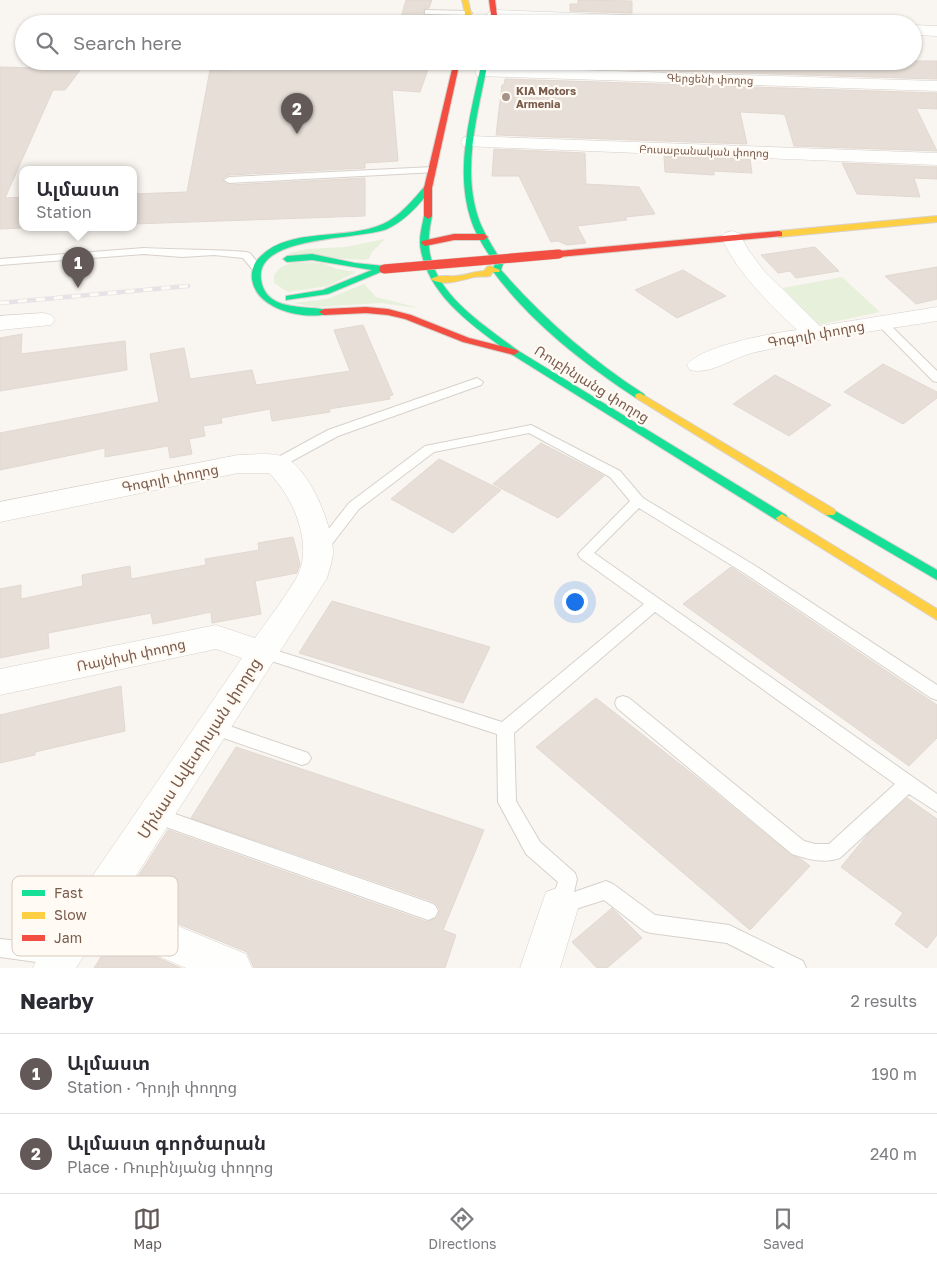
<!DOCTYPE html>
<html lang="en">
<head>
<meta charset="utf-8">
<style>
  :root { --surface:#fff; --page:#f7f7f7; --text:#2b2b33; --muted:#7c7c81; --line:#e1e1e2; --accent:#625958 }
  body { margin:0; font-family:"Golos Text","Noto Sans Armenian",sans-serif; background:var(--page); color:var(--text) }
  .you { position:absolute; left:574px; top:601px; width:18px; height:18px; margin:-12px; border:4px solid #fff; border-radius:50%; background:#1a73e8; box-shadow:0 0 0 8px #1a73e833 }
  .badge { display:grid; place-items:center; width:32px; height:32px; border-radius:50%; background:var(--accent); color:#fff; font-size:16px; font-weight:700 }
  .pin { position:absolute; translate:-50% -41px; filter:drop-shadow(0 1px 2px #0008) }
  .pin::after { content:''; position:absolute; top:26px; width:18px; height:15px; background:inherit; clip-path:polygon(0 0,100% 0,50% 100%) }
  .popup { position:absolute; left:19px; top:166px; width:118px; height:65px; box-sizing:border-box; display:grid; place-content:center; border-radius:10px; background:var(--surface); filter:drop-shadow(0 1px 4px #0005); font-size:16px; white-space:nowrap; color:var(--muted) }
  .popup b { font-size:19px; color:var(--text) }
  .popup::after { content:''; position:absolute; left:50%; top:100%; margin-left:-10px; border:10px solid transparent; border-top-color:var(--surface) }
  .list { margin:0; padding:0; list-style:none }
  h2 { display:flex; justify-content:space-between; align-items:center; height:65px; margin:0; padding:0 20px; font-size:21px }
  h2 small { font-size:16px; font-weight:400; color:var(--muted) }
  .list li { display:grid; grid-template-columns:32px 1fr auto; gap:15px; align-items:center; box-sizing:border-box; height:80px; padding:0 20px; border-top:1px solid var(--line) }
  .list b { display:block; font-size:19px; white-space:nowrap }
  .list p { margin:0; font-size:16px; white-space:nowrap; color:var(--muted) }
  .list em { font-size:16px; font-style:normal; color:var(--muted) }
  .icon { flex:none; width:28px; height:28px; fill:none; stroke:currentColor; stroke-width:2; stroke-linecap:round; stroke-linejoin:round }
  .map { position:relative; flex:none; width:937px; height:968px; overflow:hidden }
  .search { position:absolute; background:var(--surface); box-shadow:0 1px 4px #0004; left:15px; right:15px; top:15px; height:55px; display:flex; align-items:center; gap:12px; box-sizing:border-box; padding:0 18px; border-radius:28px; color:var(--muted); font-size:19px }
  .sheet { height:225px; background:var(--surface) }
  nav { display:flex; justify-content:space-around; align-items:center; box-sizing:border-box; height:70px; border-top:1px solid var(--line); background:var(--surface); font-size:14px; color:var(--muted) }
  nav a { display:grid; justify-items:center; gap:2px }
  nav .on { color:var(--accent) }
  .map>svg:first-child { display:block }
  .green { fill:#e7f0db }
  .building { fill:#e6ded7; stroke:#e2d8d2 }
  .lines { fill:none; stroke-linecap:round; stroke-linejoin:round }
  .lane-casing { stroke:#d7d1cb; stroke-width:2 }
  .street-casing { stroke:#d7d1cb; stroke-width:1 }
  .fast-casing { stroke:#d9d2cb; stroke-width:2 }
  .slow-casing { stroke:#d9d2cb; stroke-width:2 }
  .jam-casing { stroke:#d9d2cb; stroke-width:2 }
  .lane { fill:#fefefd; fill-rule:evenodd }
  .street { fill:#fefefd; fill-rule:evenodd }
  .fast { fill:#16e098; fill-rule:evenodd }
  .slow { fill:#ffcf43; fill-rule:evenodd }
  .jam { fill:#f24e42; fill-rule:evenodd }
  .rail-casing { stroke:#e6e3e7; stroke-width:4.5 }
  .rail { stroke:#fffaf3; stroke-width:3; stroke-dasharray:9; stroke-linecap:butt }
  .jam-bridge-casing { stroke:#d9d2cb; stroke-width:10; stroke-linecap:butt }
  .jam-bridge { stroke:#f24e42; stroke-width:9 }
  .poi-dot { fill:#a69286; stroke:#fffaf3; stroke-width:2 }
  .labels { text-anchor:middle; stroke-width:4.5; stroke-linejoin:round; paint-order:stroke }
  .far-street-label { font-size:11px; fill:#7a5c4d; stroke:#fffaf3 }
  .far-poi-label { font-size:11px; font-weight:bold; fill:#7a5c4d; stroke:#fffaf3; text-anchor:start }
  .street-label { font-size:14px; fill:#7a5c4d; stroke:#fffaf3 }
  .near-street-label { font-size:16px; fill:#7a5c4d; stroke:#fffaf3 }
  .key { fill:#fffaf3; stroke:#d7cbc1; stroke-width:1 }
  .key-label { font-size:14px; fill:#7a5c4d }
</style>
</head>
<body>
<div class="map">
<svg width="937" height="968" viewBox="0 0 937 968">
  <rect width="100%" height="100%" fill="#f9f5f0"/>
  <!-- green -->
  <path class="green" d="M385,239L372,252L369,259L361,260L286,254L307,249L345,247Z
    M293,262L323,263L337,269L356,272L328,286L288,292L274,283V275L281,267Z
    M842,277L880,312L818,325L783,288Z
    M364,284L376,297L419,308L381,303L316,307L293,303L327,299Z"/>
  <!-- building -->
  <path class="building" d="M406,0H432L429,8L424,9L423,14L425,16H442L440,24H399Z
    M578,0L632,1V13L570,11V4H578Z
    M236,61H431L420,92L392,90L398,161L365,163V168L229,175L222,179L229,185L365,178V216L133,224V194L187,192L210,70L236,71Z
    M507,61H937V79L506,66Z
    M0,67L81,69L65,90H53L5,198L23,197V228L0,229Z
    M505,79L937,93V109L916,108L937,151L794,146L785,115L782,114L740,112L747,144L496,135L502,85H504Z
    M494,149L585,153L586,184L639,187L655,214L625,217L627,220L577,226L586,243L567,245L558,241L551,242L519,176H492Z
    M664,156L750,159L752,173L714,171V175L665,172Z
    M842,163L937,167V179L914,178L920,197L857,194Z
    M815,247L839,271L796,278L790,271L778,273L761,255Z
    M937,267V299L916,304L885,276Z
    M683,270L726,296L677,318L635,290Z
    M363,325L393,395L389,396L390,399L329,409L330,412L272,421L270,409L221,418L222,423L203,426L205,436L189,439L192,454L170,458L168,446L105,457V448L0,470V433L159,402L150,354L184,348L190,379L252,370L256,385L350,371L334,330Z
    M22,334L21,354L125,341L127,370L0,391V338Z
    M883,364L937,392V398L903,424L844,392Z
    M775,375L831,405L789,436L733,404Z
    M541,443L604,476L558,518L493,484Z
    M439,459L501,490L453,533L391,499Z
    M293,537L300,564L297,573L255,581L261,614L212,623L211,612L153,624L151,613L48,633L49,648L0,658V589L21,585V599L83,586L82,575L130,566L131,579L206,565L205,559L259,550L258,543Z
    M731,567L937,705V738L909,766L683,604Z
    M332,601L490,647L463,703L299,653Z
    M121,686L125,731L35,752V755L0,763V715Z
    M596,698L695,776L791,855L801,859L810,866L750,930L536,747Z
    M236,747L484,830L443,930L456,935L445,968H254L247,952L122,901L168,830L427,922L437,918L440,910L436,903L429,900L191,818Z
    M907,798L937,819V935L927,948L895,924L903,913L841,867L868,834Z
    M612,908L642,938L607,968H597L572,942Z
    M113,938L181,968H94Z"/>
  <g class="lines">
    <!-- lane casing -->
    <g class="lane-casing">
      <path id="lane" d="M425,10L468,11L472,13L468,15L428,14H425Z
        M433,167L436,168V172L229,183L224,180L229,177Z
        M144,248C178,250 212,249 246,252L250,253L261,267L256,270L252,269L243,258L214,255L182,257L144,254L0,265V259Z
        M881,319L885,320L937,371V382L933,381L877,324L875,322L877,320Z
        M477,378L483,382L481,385L338,436L281,467H271L269,464L271,461L328,430Z
        M531,425L620,471L643,498L754,565L937,685V700L931,698L744,573L639,508L594,553L937,794V812L909,794L840,858C824,864 807,859 792,854L617,708L615,703L617,698L623,696L629,698L804,841L815,844H829L895,784L655,612L514,733L516,801L540,842L575,873L577,879L574,892L606,881L613,884L655,915L729,925L803,961L806,968H775L727,943L651,933L644,931L604,900L560,914L553,911L550,905L558,882L526,854L498,802L497,734L256,656L254,652L256,648L262,646L502,722L644,604L580,558L578,554L630,501L610,477L529,433L434,452L359,509L325,553L320,554L315,553L313,549L349,503L425,446Z
        M212,720L308,753L311,758L308,763L302,765L206,732L204,727L206,722Z
        M155,807L428,902L435,905L438,911L435,917L428,920L149,821L146,815L149,809Z
        M0,939L58,945L65,948L68,955L65,962L58,965L0,957Z"/>
    </g>
    <!-- street casing -->
    <g class="street-casing">
      <path id="street" d="M494,10L733,19L739,21L741,24H603L489,18L486,15L489,12Z
        M913,25L937,26V36L913,35Z
        M483,67L937,81V91L477,76L475,72L477,68Z
        M470,136L937,153V165L463,146L461,142L463,138Z
        M732,231L739,233L749,251L765,272L820,326L937,307V321C875,331 813,339 752,353C732,358 711,375 690,370L687,365C700,346 773,333 797,330C767,301 739,275 721,237L725,233Z
        M43,313L51,315L55,320L51,325L0,330V316Z
        M238,455C252,455 272,452 284,457C310,469 332,525 333,551C333,560 329,570 327,578L119,902L246,954L252,968H186L100,931L76,968H33L39,954L242,658L216,649L0,695V669L216,625L255,638C269,618 285,598 297,577C314,545 293,496 269,473H238L0,522V502Z
        M560,887L574,892L579,905L560,968H520L546,892Z"/>
    </g>
    <!-- fast casing -->
    <g class="fast-casing">
      <path id="fast" d="M482,61H488C478,113 461,169 479,220C485,236 495,250 503,264L501,270C543,318 590,359 644,394L645,396L644,398H636C583,363 530,322 492,270L495,264C486,250 476,236 471,220C454,168 471,113 482,61Z
        M425,186L432,188C420,204 405,221 387,229C360,240 255,235 261,279C265,312 304,305 327,310V314C302,320 256,309 252,279C251,272 254,262 259,258C288,226 346,241 383,224C400,216 413,200 425,186Z
        M428,213L432,216C430,226 428,236 429,247C433,294 484,325 517,350L786,515L788,518L786,521H778L511,354C475,327 430,298 421,251C418,239 422,227 424,216Z
        M312,254L355,263L384,266L388,269L328,294L286,300V296L323,290L372,270L312,260L287,262L283,259L287,256Z
        M830,508L937,570V580L826,515L824,512Z"/>
    </g>
    <!-- slow casing -->
    <g class="slow-casing">
      <path id="slow" d="M462,0H468L471,13L469,24H463L465,13Z
        M937,216V222L779,237L775,234L779,231Z
        M490,266L500,270L499,272H493L490,276C485,277 479,276 474,277C462,280 442,287 431,279C438,274 448,277 455,276C465,276 474,271 484,271L487,267Z
        M640,393L834,509L836,512L834,515H826L636,398L635,396L636,394Z
        M782,514L937,609V620L778,521L776,518Z"/>
    </g>
    <!-- jam casing -->
    <g class="jam-casing">
      <path id="jam" d="M489,0H495L497,15L495,24H489L491,15Z
        M454,61H460L432,188V216L428,219L424,216V188Z
        M779,231L782,232V236L559,257L555,254L559,251Z
        M454,234H484L488,237L484,240H454L425,246L421,243L422,241Z
        M366,307L388,309L411,315L469,338L517,350L519,352L514,355L463,342L405,319L388,315L366,313L324,315L319,312L324,309Z"/>
    </g>
    <!-- lane -->
    <use href="#lane" class="lane"/>
    <!-- street -->
    <use href="#street" class="street"/>
    <!-- fast -->
    <use href="#fast" class="fast"/>
    <!-- slow -->
    <use href="#slow" class="slow"/>
    <!-- jam -->
    <use href="#jam" class="jam"/>
    <!-- rail casing -->
    <g class="rail-casing">
      <path id="rail" d="M0,303L188,286"/>
    </g>
    <!-- rail -->
    <use href="#rail" class="rail"/>
    <!-- jam-bridge casing -->
    <g class="jam-bridge-casing">
      <path id="jam-bridge" d="M384,269L559,254"/>
    </g>
    <!-- jam-bridge -->
    <use href="#jam-bridge" class="jam-bridge"/>
  </g>
  <!-- markers -->
  <circle class="poi-dot" cx="506" cy="97" r="5"/>
  <g class="labels">
    <!-- far-street labels -->
    <g class="far-street-label">
      <text transform="translate(710 79) rotate(2)" y="4">Գերցենի փողոց</text>
      <text transform="translate(704 151) rotate(2)" y="4">Բուսաբանական փողոց</text>
    </g>
    <!-- far-poi labels -->
    <g class="far-poi-label">
      <text x="516" y="95">KIA Motors<tspan x="516" dy="13">Armenia</tspan></text>
    </g>
    <!-- street labels -->
    <g class="street-label">
      <text transform="translate(816 334) rotate(-10)" y="5">Գոգոլի փողոց</text>
      <text transform="translate(592 384) rotate(32)" y="5">Ռուբինյանց փողոց</text>
      <text transform="translate(170 478) rotate(-11)" y="5">Գոգոլի փողոց</text>
      <text transform="translate(131 655) rotate(-12)" y="5">Ռայնիսի փողոց</text>
    </g>
    <!-- near-street labels -->
    <g class="near-street-label">
      <text transform="translate(199 748) rotate(-57)" y="6">Մինաս Ավետիսյան փողոց</text>
    </g>
  </g>
  <!-- legend -->
  <rect x="12" y="876" width="166" height="80" rx="8" class="key"/>
  <rect x="22" y="890" width="23" height="6" fill="#16e098"/>
  <rect x="22" y="912" width="23" height="7" fill="#ffcf43"/>
  <rect x="22" y="935" width="23" height="6" fill="#f24e42"/>
  <g class="key-label">
    <text x="54" y="898">Fast</text>
    <text x="54" y="920">Slow</text>
    <text x="54" y="943">Jam</text>
  </g>
</svg>
<div class="you"></div>
<div class="pin badge" style="left:78px;top:288px">1</div>
<div class="popup"><b>Ալմաստ</b>Station</div>
<div class="pin badge" style="left:297px;top:134px">2</div>
<div class="search"><svg class="icon" aria-label="search" viewBox="0 0 24 24"><circle cx="10" cy="10" r="6"/><path d="M15 15l6 6"/></svg>Search here</div>
</div>
<section class="sheet">
<h2>Nearby<small>2 results</small></h2>
<ul class="list">
<li><span class="badge">1</span><div><b>Ալմաստ</b><p>Station · Դրոյի փողոց</p></div><em>190 m</em></li>
<li><span class="badge">2</span><div><b>Ալմաստ գործարան</b><p>Place · Ռուբինյանց փողոց</p></div><em>240 m</em></li>
</ul>
</section>
<nav>
<a class="on"><svg class="icon" aria-label="map" viewBox="0 0 24 24"><path d="M3 6l6-2 6 2 6-2v14l-6 2-6-2-6 2zM9 4v14M15 6v14"/></svg>Map</a>
<a><svg class="icon" aria-label="directions" viewBox="0 0 24 24"><path d="M12 3l9 9-9 9-9-9zM9 14v-3h6M13 9l2 2-2 2"/></svg>Directions</a>
<a><svg class="icon" aria-label="saved" viewBox="0 0 24 24"><path d="M7 4h10v16l-5-4-5 4z"/></svg>Saved</a>
</nav>
</body>
</html>
